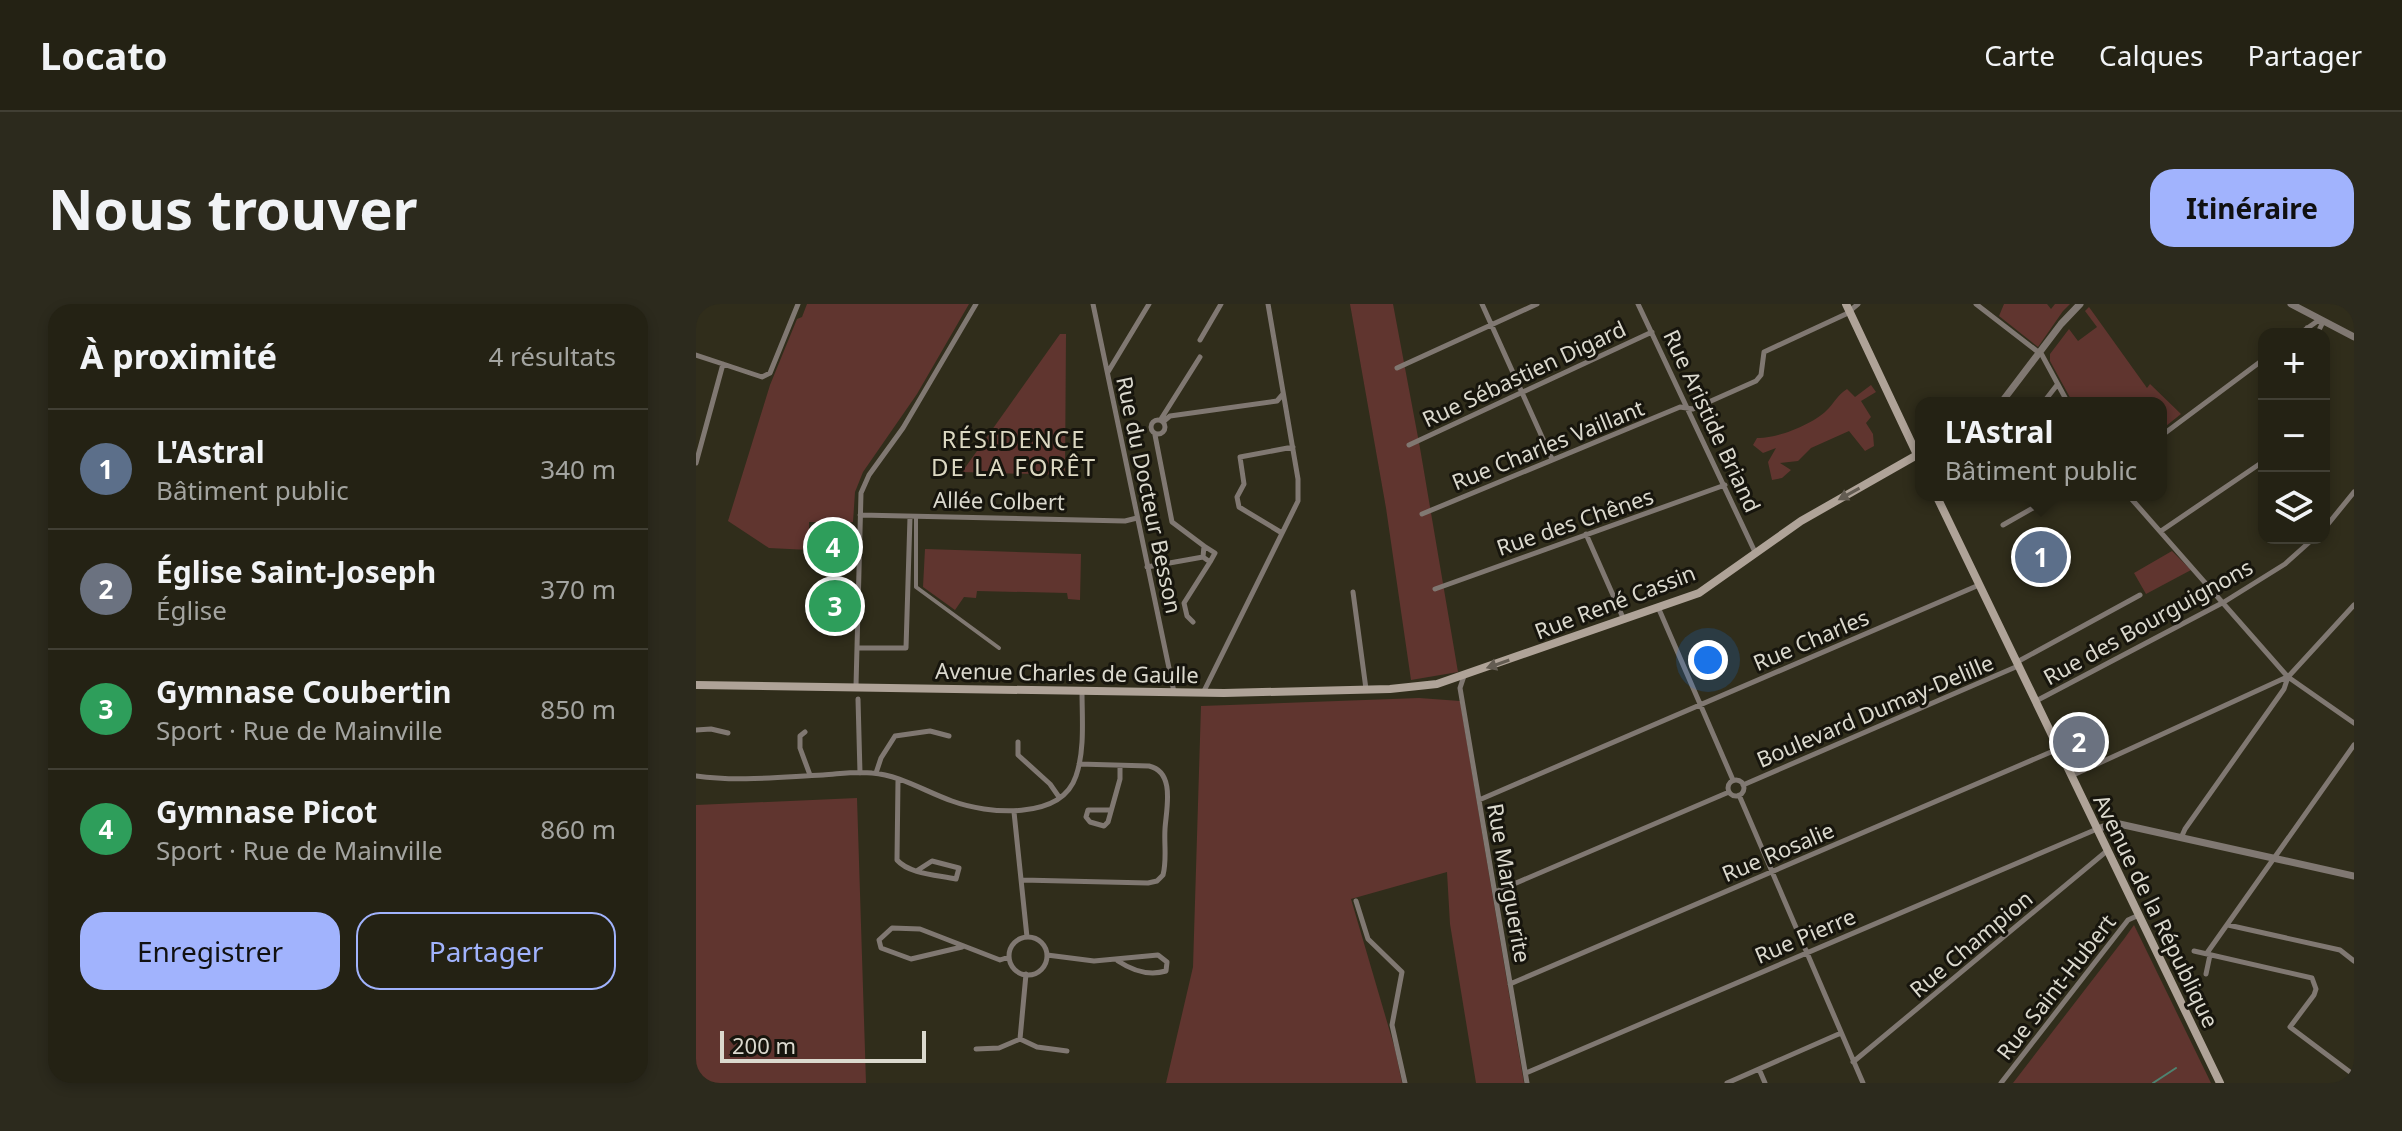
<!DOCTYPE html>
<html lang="fr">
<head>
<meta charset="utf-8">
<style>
  :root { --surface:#242214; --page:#2c2a1d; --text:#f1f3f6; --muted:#a3a4a0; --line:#413f34; --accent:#a1b3fd }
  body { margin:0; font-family:"Noto Sans",sans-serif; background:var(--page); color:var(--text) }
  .controls { position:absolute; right:24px; top:24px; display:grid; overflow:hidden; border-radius:16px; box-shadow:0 4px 12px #0003 }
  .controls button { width:72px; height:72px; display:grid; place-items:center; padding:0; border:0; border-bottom:2px solid var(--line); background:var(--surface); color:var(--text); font:40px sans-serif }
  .scale { position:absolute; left:24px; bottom:20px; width:206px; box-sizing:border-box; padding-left:8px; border:4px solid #dbd9ce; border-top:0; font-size:22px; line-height:28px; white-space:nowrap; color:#dbd9ce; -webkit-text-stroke:6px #17150d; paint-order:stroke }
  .you { position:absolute; left:1012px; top:356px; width:28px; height:28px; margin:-20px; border:6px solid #fff; border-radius:50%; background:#1a73e8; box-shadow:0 0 0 12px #1a73e833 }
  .badge { display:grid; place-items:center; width:52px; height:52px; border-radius:50%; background:var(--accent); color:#fff; font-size:26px; font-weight:700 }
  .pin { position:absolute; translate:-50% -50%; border:4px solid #fff; box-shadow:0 2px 8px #0006 }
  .popup { position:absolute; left:1219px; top:93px; width:252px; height:104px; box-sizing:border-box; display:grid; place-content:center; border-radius:16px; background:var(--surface); filter:drop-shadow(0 2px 6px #0005); font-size:26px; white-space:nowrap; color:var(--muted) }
  .popup b { font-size:30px; color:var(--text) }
  .popup::after { content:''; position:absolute; left:50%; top:100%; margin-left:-16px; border:16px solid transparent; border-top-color:var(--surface) }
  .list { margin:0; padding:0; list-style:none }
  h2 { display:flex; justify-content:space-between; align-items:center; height:104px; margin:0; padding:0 32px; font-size:34px }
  h2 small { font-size:26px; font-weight:400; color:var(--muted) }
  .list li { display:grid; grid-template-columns:52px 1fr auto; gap:24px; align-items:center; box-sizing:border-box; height:120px; padding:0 32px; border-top:2px solid var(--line) }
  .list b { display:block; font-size:30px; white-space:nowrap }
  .list p { margin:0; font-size:26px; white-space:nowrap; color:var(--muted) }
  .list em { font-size:26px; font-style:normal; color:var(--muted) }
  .actions { display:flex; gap:16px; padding:24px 32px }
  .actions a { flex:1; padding:18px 0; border:2px solid var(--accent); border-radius:24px; text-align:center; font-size:28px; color:var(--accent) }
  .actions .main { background:var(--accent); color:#111 }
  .icon { flex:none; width:44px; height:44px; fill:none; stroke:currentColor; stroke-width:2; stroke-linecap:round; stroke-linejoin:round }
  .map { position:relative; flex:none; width:1658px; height:779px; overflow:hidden; border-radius:24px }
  header { display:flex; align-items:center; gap:48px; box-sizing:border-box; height:112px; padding:0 40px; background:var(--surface); border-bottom:2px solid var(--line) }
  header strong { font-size:38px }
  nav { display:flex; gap:44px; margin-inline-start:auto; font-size:28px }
  .intro { display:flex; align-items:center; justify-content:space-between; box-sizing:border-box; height:192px; padding:0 48px }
  h1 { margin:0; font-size:56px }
  .button { padding:20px 36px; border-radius:24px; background:var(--accent); color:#111; font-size:28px; font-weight:700 }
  main { display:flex; gap:48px; padding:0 48px }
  aside { flex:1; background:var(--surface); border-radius:24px; box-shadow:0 4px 12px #0003 }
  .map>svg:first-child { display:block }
  .green { fill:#60352f }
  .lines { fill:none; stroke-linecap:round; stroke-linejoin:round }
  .stream { stroke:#4e8370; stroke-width:2 }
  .pedestrian { stroke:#807872; stroke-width:4 }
  .minor { stroke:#807872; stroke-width:5 }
  .tertiary { stroke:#807872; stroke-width:7 }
  .secondary { stroke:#afa398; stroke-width:8 }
  .oneway { fill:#635c52 }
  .labels { text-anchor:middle; stroke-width:6; stroke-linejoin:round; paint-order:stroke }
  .street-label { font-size:22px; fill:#dbd9ce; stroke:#17150d }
  .neighbourhood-label { font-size:24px; letter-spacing:2px; fill:#dcd8c2; stroke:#17150d }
</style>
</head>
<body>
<header>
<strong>Locato</strong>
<nav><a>Carte</a><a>Calques</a><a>Partager</a></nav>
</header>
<div class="intro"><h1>Nous trouver</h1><a class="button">Itinéraire</a></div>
<main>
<aside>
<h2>À proximité<small>4 résultats</small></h2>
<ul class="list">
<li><span class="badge" style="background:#5c6f8a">1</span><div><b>L'Astral</b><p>Bâtiment public</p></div><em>340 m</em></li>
<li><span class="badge" style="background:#6b7280">2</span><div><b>Église Saint-Joseph</b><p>Église</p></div><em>370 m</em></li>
<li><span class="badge" style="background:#2e9e5b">3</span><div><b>Gymnase Coubertin</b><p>Sport · Rue de Mainville</p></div><em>850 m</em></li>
<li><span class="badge" style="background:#2e9e5b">4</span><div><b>Gymnase Picot</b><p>Sport · Rue de Mainville</p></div><em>860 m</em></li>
</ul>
<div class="actions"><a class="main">Enregistrer</a><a>Partager</a></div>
</aside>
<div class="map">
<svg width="1658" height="779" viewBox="0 0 1658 779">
  <rect width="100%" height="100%" fill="#302d1b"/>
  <!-- green -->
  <path class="green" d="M111,0H273L221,90L167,168L159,188L157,218H113V246L73,244L32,217L74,81L101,15L106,13Z
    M654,0H697L724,144L762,368L715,376L690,204Z
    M1308,0H1351L1355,5L1359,0H1374L1367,7L1342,43L1303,12Z
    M1393,3L1451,84L1454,80L1485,110L1465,126V99H1377L1354,57V50L1373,25L1382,37L1401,23L1389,7Z
    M364,30H370L369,171L266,168Z
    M1175,81L1180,88L1165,97L1175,113L1170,119L1177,130L1178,142L1169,147L1153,127L1115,144L1102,157L1084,159L1095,166L1086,174L1076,176L1072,158L1080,144L1067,149L1057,141L1061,134C1080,135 1119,120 1133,104C1139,97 1142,91 1151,85L1159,93Z
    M229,245L385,250L384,296L372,295L371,289L281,287L280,294L268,293L259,306L227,283Z
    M1476,247L1495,266L1450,290L1438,269Z
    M723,394L764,397L828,779H780L754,620L751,568L655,595L699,745L706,779H470L497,663L505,402Z
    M161,494L170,779H0V501Z
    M1438,621L1515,779H1317L1428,635Z"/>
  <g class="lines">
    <!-- stream -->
    <path class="stream" d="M1457,779L1480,764"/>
    <!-- pedestrian -->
    <path class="pedestrian" d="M220,213V283L303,344"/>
    <!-- minor -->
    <path class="minor" d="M397,0L478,388
      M786,0L856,155
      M942,0L1059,248
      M1280,0L1346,51L1372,99
      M1611,24L1621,30L1626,20L1623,17
      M1603,30L1623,16
      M504,36L525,0
      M0,51L27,60
      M701,64L841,0
      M412,68L453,0
      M1347,99L1361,81
      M465,115L504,53
      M455 123a7 7 0 1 1 14 0a7 7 0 1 1-14 0Z
      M468,117L474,112L581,97L587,90
      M459,131L476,218L508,242
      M1465,132L1568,55
      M713,141L956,28
      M0,159L27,60L66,73L74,69L102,0
      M1432,191L1592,373L1658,419
      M726,210L984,103L997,105L1060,77L1065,71L1068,48L1150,10L1162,0
      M164,211L429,217L441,214
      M1307,221L1360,191
      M1628,225L1658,188
      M1465,227L1568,157
      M586,229L543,203L541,193L548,180L544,153L597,143
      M890,230L928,316
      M508,242L519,249L514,258L507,253Z
      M451,263L507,253
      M739,285L1029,181
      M657,288L670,385
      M962,303L1037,476
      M497,318L491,312L488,299L514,258
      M162,344H210L214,213
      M1321,358L1444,291
      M768,372L764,384L831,779
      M160,382L165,189L173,171L207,124L280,0
      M507,389L602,197V175L572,0
      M162,395L164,469
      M1340,397L1528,298L1589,260L1618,234
      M0,426L15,425L32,429
      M109,428L104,432V444L114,471
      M322,438V451L354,480L363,493
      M180,469L185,454L199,432L234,427L253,432
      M0,472C42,478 85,473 127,471C143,470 160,467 176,469C204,471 230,488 256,497C291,510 365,517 380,472C389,446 386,414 386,387
      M1375,472L1591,373
      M1032 484a8 8 0 1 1 16 0a8 8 0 1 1-16 0Z
      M202,476L201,556C213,570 242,571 260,575L263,564L236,557L222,566
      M1047,481L1322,362
      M1043,491L1167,779
      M783,496L1283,281
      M415,506H392L390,513L394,518L408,522L412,518L424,475V462
      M318,508L331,633
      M1485,534L1489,525L1588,385L1592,373L1658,301
      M326,576L452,579L461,577L467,571C471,556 468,541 469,525C470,506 480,468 453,462L383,460
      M799,588L1033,488
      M660,597L672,635L706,668L696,721L709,779
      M1532,621L1644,646L1658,657
      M313 652a19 19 0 1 1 38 0a19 19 0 1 1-38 0Z
      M266,643L215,655L185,644L183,636L196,624L224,625L304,656L313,653
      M1498,647L1616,674L1620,685L1618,691L1594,723L1658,771
      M1511,649L1658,441
      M351,651L398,657L462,651L471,658L470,667C453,672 437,667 422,657
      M1510,670L1514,651
      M814,680L1362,445
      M324,735L330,670
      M280,745L303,744L324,735L341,743L371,747
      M1157,758L1412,546
      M1063,765L1069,779
      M830,769L1401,525
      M1031,779L1145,729
      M1305,779L1432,616L1443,611"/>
    <!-- tertiary -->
    <path class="tertiary" d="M1595,0L1658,33
      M1305,99L1365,20L1384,0
      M1401,525L1419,519L1658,572"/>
    <!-- secondary -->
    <path class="secondary" d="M1150,0L1225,159
      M1240,191L1524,779
      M0,381L528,389L694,385L741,380L1003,289L1105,217L1221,151"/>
  </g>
  <!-- one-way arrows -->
  <defs><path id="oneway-solid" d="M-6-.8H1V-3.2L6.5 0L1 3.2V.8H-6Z" transform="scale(2)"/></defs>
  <g class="oneway">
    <use href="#oneway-solid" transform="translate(1153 190) rotate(151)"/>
    <use href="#oneway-solid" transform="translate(802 360) rotate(161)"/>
  </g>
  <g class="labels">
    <!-- street labels -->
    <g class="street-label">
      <text transform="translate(828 70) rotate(-25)" y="8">Rue Sébastien Digard</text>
      <text transform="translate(1016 117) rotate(65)" y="8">Rue Aristide Briand</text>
      <text transform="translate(852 141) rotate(-22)" y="8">Rue Charles Vaillant</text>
      <text transform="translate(453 191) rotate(78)" y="8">Rue du Docteur Besson</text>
      <text transform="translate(303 197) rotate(1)" y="8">Allée Colbert</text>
      <text transform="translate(879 218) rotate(-19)" y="8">Rue des Chênes</text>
      <text transform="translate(919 298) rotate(-21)" y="8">Rue René Cassin</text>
      <text transform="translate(1452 318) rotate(-29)" y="8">Rue des Bourguignons</text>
      <text transform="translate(1115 336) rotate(-23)" y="8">Rue Charles</text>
      <text transform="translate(371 369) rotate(1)" y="8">Avenue Charles de Gaulle</text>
      <text transform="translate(1179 407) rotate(-23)" y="8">Boulevard Dumay-Delille</text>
      <text transform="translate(1082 548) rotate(-23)" y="8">Rue Rosalie</text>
      <text transform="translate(813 579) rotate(80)" y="8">Rue Marguerite</text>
      <text transform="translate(1460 607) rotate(64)" y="8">Avenue de la République</text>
      <text transform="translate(1109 632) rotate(-23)" y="8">Rue Pierre</text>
      <text transform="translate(1275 640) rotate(-40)" y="8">Rue Champion</text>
      <text transform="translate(1360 683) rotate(-52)" y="8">Rue Saint-Hubert</text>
    </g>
    <!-- neighbourhood labels -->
    <g class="neighbourhood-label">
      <text x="318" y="144">RÉSIDENCE<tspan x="318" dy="28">DE LA FORÊT</tspan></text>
    </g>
  </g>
</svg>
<div class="controls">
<button>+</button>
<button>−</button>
<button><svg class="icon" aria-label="layers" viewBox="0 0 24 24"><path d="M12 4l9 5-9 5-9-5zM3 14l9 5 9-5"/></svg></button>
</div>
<div class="scale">200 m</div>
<div class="you"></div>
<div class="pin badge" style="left:1345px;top:253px;background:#5c6f8a">1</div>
<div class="popup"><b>L'Astral</b>Bâtiment public</div>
<div class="pin badge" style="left:1383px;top:438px;background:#6b7280">2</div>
<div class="pin badge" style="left:139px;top:302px;background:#2e9e5b">3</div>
<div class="pin badge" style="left:137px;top:243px;background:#2e9e5b">4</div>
</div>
</main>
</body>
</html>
